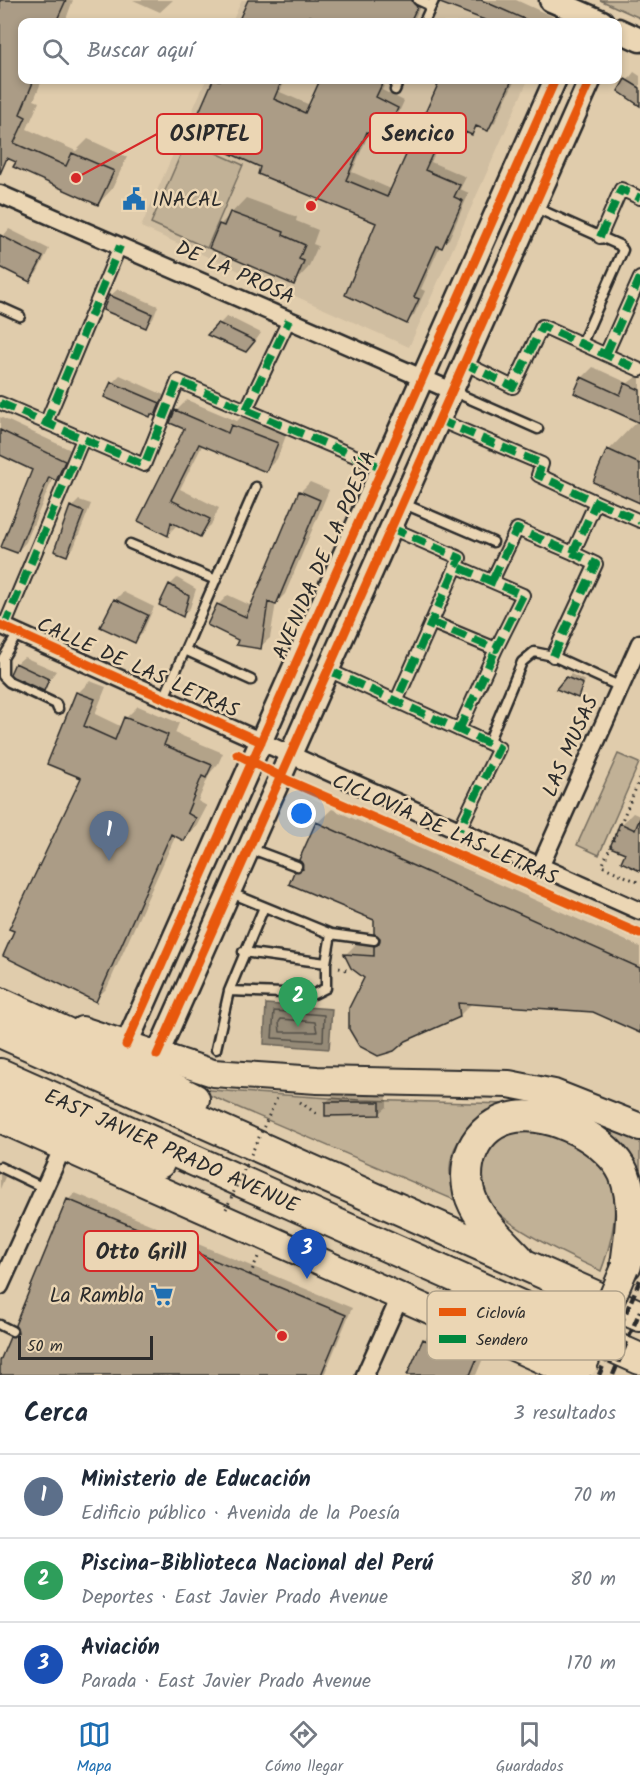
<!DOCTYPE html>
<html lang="es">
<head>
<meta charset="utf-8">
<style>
  :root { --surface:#fff; --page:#f2f2f3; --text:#1f2937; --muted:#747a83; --line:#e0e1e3; --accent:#1f6fb2 }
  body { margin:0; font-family:Kalam,sans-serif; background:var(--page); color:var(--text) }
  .scale { position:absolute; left:18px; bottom:15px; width:135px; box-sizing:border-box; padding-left:6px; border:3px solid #2b2b2b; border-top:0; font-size:16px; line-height:21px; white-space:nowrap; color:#2b2b2b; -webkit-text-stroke:4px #ebd6b4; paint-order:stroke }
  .you { position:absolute; left:302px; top:814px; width:21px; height:21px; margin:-15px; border:4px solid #fff; border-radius:50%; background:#1a73e8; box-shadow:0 0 0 9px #1a73e833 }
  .badge { display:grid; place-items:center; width:39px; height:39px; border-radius:50%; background:var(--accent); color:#fff; font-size:20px; font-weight:700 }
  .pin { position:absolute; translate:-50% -50px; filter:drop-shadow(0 2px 3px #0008) }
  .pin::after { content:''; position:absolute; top:32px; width:21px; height:18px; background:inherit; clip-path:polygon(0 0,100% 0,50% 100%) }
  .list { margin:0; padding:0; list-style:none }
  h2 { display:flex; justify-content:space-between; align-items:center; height:78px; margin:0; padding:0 24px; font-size:26px }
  h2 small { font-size:20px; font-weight:400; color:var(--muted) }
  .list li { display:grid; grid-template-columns:39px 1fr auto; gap:18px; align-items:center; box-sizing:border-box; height:84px; padding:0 24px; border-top:2px solid var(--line) }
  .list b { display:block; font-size:22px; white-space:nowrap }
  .list p { margin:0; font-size:20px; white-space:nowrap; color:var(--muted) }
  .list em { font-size:20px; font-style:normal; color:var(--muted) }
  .icon { flex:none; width:33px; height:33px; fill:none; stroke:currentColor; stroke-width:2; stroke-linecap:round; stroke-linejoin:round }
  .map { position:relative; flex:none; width:640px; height:1375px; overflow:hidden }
  .search { position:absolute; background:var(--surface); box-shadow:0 3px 9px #0003; left:18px; right:18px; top:18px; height:66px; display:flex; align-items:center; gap:15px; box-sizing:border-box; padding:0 21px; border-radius:12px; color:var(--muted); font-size:22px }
  .sheet { height:330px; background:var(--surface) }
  nav { display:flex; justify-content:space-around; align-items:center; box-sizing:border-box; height:84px; border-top:2px solid var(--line); background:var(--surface); font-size:16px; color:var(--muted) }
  nav a { display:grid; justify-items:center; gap:3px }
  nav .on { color:var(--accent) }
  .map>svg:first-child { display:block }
  .built { fill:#d0bea1 }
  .green { fill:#c1b196; stroke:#766e60; stroke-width:1.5 }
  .water { fill:#958a77; stroke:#6b6459; stroke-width:1.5 }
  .shadow { fill:#0003 }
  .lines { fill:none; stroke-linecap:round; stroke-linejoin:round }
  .shore { stroke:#555149; stroke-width:1.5 }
  .building { fill:#ab9c86; stroke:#2b2b2b; stroke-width:1.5 }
  .service-casing { stroke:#2b2b2b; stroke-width:13 }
  .pedestrian-casing { stroke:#2b2b2b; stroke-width:16 }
  .minor-casing { stroke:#2b2b2b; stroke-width:21 }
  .tertiary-casing { stroke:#2b2b2b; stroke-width:26 }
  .secondary-casing { stroke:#2b2b2b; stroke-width:27 }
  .primary-casing { stroke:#2b2b2b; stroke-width:30 }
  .motorway-casing { stroke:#2b2b2b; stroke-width:34 }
  .path { stroke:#2b2b2b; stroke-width:3; stroke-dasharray:1.5 4.5; stroke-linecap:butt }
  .service { stroke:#ebd6b4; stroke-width:8 }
  .pedestrian { stroke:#ebd6b4; stroke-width:12 }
  .minor { stroke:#ebd6b4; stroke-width:16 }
  .tertiary { stroke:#ebd6b4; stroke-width:21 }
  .secondary { stroke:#ebd6b4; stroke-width:22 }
  .primary { stroke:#ebd6b4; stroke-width:26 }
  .motorway { stroke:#ebd6b4; stroke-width:30 }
  .rail { stroke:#2b2b2b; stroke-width:4.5; stroke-dasharray:9 4.5; stroke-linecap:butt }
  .primary-bridge-casing { stroke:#2b2b2b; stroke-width:30; stroke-linecap:butt }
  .path-bridge { stroke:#2b2b2b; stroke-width:3; stroke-dasharray:1.5 4.5; stroke-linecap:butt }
  .primary-bridge { stroke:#ebd6b4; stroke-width:26 }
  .quiet { stroke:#00873e; stroke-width:8; stroke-dasharray:15 8; stroke-linecap:butt }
  .cycleway-casing { stroke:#ebd6b4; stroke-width:13 }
  .cycleway { stroke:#e8590c; stroke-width:9 }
  .labels { text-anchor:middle; stroke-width:5; stroke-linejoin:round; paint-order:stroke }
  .poi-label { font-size:21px; fill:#2b2b2b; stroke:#ebd6b4; text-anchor:start }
  .street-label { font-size:21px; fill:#2b2b2b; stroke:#ebd6b4 }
  .key { fill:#ebd6b4; stroke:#b1a38b; stroke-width:1.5 }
  .key-label { font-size:16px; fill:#2b2b2b }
  .leader { fill:none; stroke:#d62828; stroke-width:2 }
  .callout-dot { fill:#d62828; stroke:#ebd6b4; stroke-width:2 }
  .callout { fill:#ebd6b4; stroke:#d62828; stroke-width:2 }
  .callout-label { font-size:22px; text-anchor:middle; font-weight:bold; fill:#2b2b2b }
</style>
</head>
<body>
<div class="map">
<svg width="640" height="1375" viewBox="0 0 640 1375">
  <rect width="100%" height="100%" fill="#e0ccac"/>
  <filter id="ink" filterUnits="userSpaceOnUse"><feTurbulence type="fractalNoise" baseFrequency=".0167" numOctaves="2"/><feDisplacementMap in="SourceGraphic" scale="12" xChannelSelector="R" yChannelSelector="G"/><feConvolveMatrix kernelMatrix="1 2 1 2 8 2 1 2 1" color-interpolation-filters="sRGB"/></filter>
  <g filter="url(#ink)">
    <!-- built -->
    <path class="built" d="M242,0H481L531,22H232Z
      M206,80H528L409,347L141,227Z"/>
    <!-- green -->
    <path class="green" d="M600,0H640V18Z
      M187,140L243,165L207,248L151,223Z
      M618,754L639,763L599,855L577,845Z
      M195,1089L360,1100L509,1104C467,1116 433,1158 459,1202Z
      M585,1119L640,1137V1194Z
      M528,1128C545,1133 584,1144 596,1156C626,1188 614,1236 601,1271C571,1256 449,1207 481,1160C498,1135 500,1136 528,1128Z"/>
    <!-- water -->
    <path class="water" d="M266,1004L332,1009L329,1049L264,1044Z"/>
    <!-- shadow -->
    <path class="shadow" d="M0,0H73L65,22H22V80H42L34,100L39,102L27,129L76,151L88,139L127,157L112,189L98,204L0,153Z
      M133,0H173L160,12Z
      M249,0H423L413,22H240Z
      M441,0H516L560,20L559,22H492Z
      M634,72L640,76V104L620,90Z
      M215,80H285L280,92L310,105L321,80H387L382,90L404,101L391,130L383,138L370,131L352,172L393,190L441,80H515L495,122L488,129L478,126L471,134L467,132L452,141L443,137L431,162L466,177L460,189L469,193L449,239L440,246L421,289L425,291L414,315L407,322L378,223L191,135Z
      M246,198L297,217L296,221L318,230L313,244L318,246L308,268L294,283L220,225Z
      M9,229L49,249L37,273L30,280L0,266V240Z
      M118,289L158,306L153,319L146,326L110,296Z
      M227,316L261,333L254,343L210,334Z
      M593,367L628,383L640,374V501L609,450L638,420L582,378Z
      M120,375L166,396L162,407L155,414L112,383Z
      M187,400L237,421L243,415L287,433L277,459L266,470L203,444L180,489L219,508L211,525L200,535L178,524L168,534L140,520L186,428L176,411Z
      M0,417L73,451L66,470L56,479L53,478L26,542L17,552L34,469L0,453Z
      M310,482L329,490L285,594L276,603L270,638L260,647L240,639L218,605L228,595L252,606L300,492Z
      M79,500L91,504L74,547L67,554L72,507Z
      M177,578L196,589L190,608L183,615L170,585Z
      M123,592L154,607L142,634L134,642L115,600Z
      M24,657L56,671L43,689L16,664Z
      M571,674L585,681L577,696L567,678Z
      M90,681L106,687L95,714L122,727L126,718L138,706L179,723L175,733L223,753L218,764L210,773L198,801L207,806L196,827L184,839L176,835L107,988L95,1000L78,693Z
      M332,809L640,947V1031L593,1011L472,1003L459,1016L405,1040L366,978L353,967L346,954L360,940L381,942L375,919L295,873L303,865L317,823Z
      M633,813L640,816V869L627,852L622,824Z
      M334,1095L387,1096V1107L379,1114L326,1102Z
      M0,1174L5,1177L0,1189Z
      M75,1193L352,1308L324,1375H0V1364L11,1338L18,1330L68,1200Z
      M437,1327L490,1342L476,1375H409L424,1340Z"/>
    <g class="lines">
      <!-- shore -->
      <path class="shore" d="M274,1011L324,1015L323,1041L272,1038Z
        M281,1019L315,1022L317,1032H280L279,1022Z"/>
    </g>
    <!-- building -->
    <path class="building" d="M0,0H66L56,22H22V80H34L20,114L26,117L14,143L66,166L72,153L114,171L98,205L13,167L16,162L7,158L0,174Z
      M248,0H412L417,7L410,22H325L310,16L307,22H238Z
      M440,0H481L531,22H490L440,3Z
      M625,79L640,88V106L618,91Z
      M213,80H282L274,99L305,113L320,80H384L376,97L398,108L384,139L367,132L346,180L387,197L440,80H512L488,131L476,126L472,135L465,132L462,139L455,136L452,143L440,137L425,170L460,185L454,197L463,201L442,248L437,246L414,297L419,299L407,324L345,295L376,223L258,174L260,167L189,135Z
      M230,212L284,232L283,235L305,245L299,259L304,261L294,285L209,248L219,224L224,226Z
      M0,235L43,257L30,282L0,267Z
      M109,295L152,314L146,328L103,310Z
      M218,323L255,341L246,352L207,335Z
      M581,377L620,395L625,383L640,390V423L574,393Z
      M111,382L160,403L155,416L151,414L150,417L104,397Z
      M175,410L228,433L231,425L278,443L266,472L199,444L171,500L210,519L200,537L171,522L168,536L138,521L184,429L170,423Z
      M0,430L65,461L56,481L49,477L17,553L1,547L32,470L0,455Z
      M607,449L640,464V503L593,482Z
      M299,491L320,500L276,605L268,602L261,649L236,645L238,640L207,625L217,604L246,617Z
      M70,506L84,512L67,556L54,551Z
      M169,584L189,596L183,617L159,605Z
      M114,599L148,615L135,643L100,627Z
      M15,663L49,679L44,691L13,677L10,674Z
      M566,677L583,684L578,698L556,689Z
      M76,692L95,699L84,726L115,740L124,717L168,735L164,745L212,765L206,778L202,776L187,813L196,818L184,841L171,834L96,1002L3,956L14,931L9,929L81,778L47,764Z
      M640,818V871L621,862L625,853L610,847L620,823L635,830Z
      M316,822L640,968V1033L593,1012L458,1003L460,1017L406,1041L394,1051L378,1056L359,1046L349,1029V1008L364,978L351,968L344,954L374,956V946L379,944L380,938L374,934V920L289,884L294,872L303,869L299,860Z
      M325,1102H380V1115L325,1116Z
      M67,1199L346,1315L321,1375H0V1361L10,1337L18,1333L15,1325Z
      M423,1339L450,1351L452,1345L478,1356L470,1375H407Z"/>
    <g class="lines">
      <!-- service casing -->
      <g class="service-casing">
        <path id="service" d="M418,0L431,6
          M424,22L434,0
          M395,90L399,80
          M534,207L619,245L623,250L582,343
          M0,307L20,316
          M452,391L538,429
          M402,503L493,542
          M130,544L216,580
          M18,633L3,658V676L9,682L56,704L58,709
          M185,650L251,680
          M164,698L256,487
          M488,743L522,662L534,652L553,656L621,687
          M249,848L297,866
          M231,893L331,934L326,963L243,952
          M331,934L374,940
          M229,991L314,994L326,988V963
          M216,1049L229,991L264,907
          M0,1167L44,1188
          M0,1325L12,1331"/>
      </g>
      <!-- pedestrian casing -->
      <g class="pedestrian-casing">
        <path id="pedestrian" d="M600,237L621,189L640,198
          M606,354L640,278
          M464,363L513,387L542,326L640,370
          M0,403L144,465L178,381L383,468
          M246,410L289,320
          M439,420L542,464L538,475L596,502L573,553L517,529L492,581
          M46,423L120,246
          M596,502L640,521
          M391,528L460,558L396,702
          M431,622L496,649L523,595L456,566
          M4,627L83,439
          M553,656L596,564L573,553
          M328,670L499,748L459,830
          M459,730L496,649"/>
      </g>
      <!-- minor casing -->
      <g class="minor-casing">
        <path id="minor" d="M0,194L452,391
          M0,625L640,911
          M540,867L640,643
          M0,1286L63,1147
          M365,1375L400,1297"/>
      </g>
      <!-- tertiary casing -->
      <g class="tertiary-casing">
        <path id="tertiary" d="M126,1045L555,80
          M157,1055L590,80"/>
      </g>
      <!-- secondary casing -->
      <g class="secondary-casing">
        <path id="secondary" d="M551,0L602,22
          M618,30L640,40"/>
      </g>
      <!-- primary casing -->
      <g class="primary-casing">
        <path id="primary" d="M82,1030L213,1073L317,1080L509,1084L554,1093L640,1127
          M0,1119L576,1375"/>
      </g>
      <!-- motorway casing -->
      <g class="motorway-casing">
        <g id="motorway">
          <path d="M0,1003L66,1033L194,1099"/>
          <path d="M0,1032L640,1316"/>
          <path id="s1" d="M0,1074L640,1359"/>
          <path d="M0,1099L104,1144L159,1163"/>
          <path d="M518,1258C503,1242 484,1225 474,1205C456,1169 474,1123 516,1117C552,1111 609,1140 624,1174C636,1204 630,1234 626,1265"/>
        </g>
      </g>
      <!-- path -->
      <path class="path" d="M640,779L602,866L640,883
        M339,968L347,970
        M300,1102L317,1114
        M250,1275L258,1257"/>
      <!-- service -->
      <use href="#service" class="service"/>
      <!-- pedestrian -->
      <use href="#pedestrian" class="pedestrian"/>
      <!-- minor -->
      <use href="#minor" class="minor"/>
      <!-- tertiary -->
      <use href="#tertiary" class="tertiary"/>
      <!-- secondary -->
      <use href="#secondary" class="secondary"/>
      <!-- primary -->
      <use href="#primary" class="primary"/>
      <!-- motorway -->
      <use href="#motorway" class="motorway"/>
      <!-- rail -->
      <path class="rail" d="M599,1375L640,1280
        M613,1375L640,1311"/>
      <!-- primary-bridge casing -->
      <g class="primary-bridge-casing">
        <path id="primary-bridge" d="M584,1364L625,1267"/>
      </g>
      <!-- path-bridge -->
      <path class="path-bridge" d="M226,1209L277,1098"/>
      <!-- primary-bridge -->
      <use href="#primary-bridge" class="primary-bridge"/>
      <!-- quiet -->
      <path class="quiet" d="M600,237L621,189L640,198
        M606,354L640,278
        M464,363L513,387L542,326L640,370
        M0,403L144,465L178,381L383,468
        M246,410L289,320
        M439,420L542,464L538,475L596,502L573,553L517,529L492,581
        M46,423L120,246
        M596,502L640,521
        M391,528L460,558L396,702
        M431,622L496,649L523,595L456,566
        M4,627L83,439
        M553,656L596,564L573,553
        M328,670L499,748L459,830
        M459,730L496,649"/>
      <!-- cycleway casing -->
      <g class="cycleway-casing">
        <path id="cycleway" d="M0,625L261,742
          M237,754L289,781L640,934
          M126,1045L555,80
          M157,1055L590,80"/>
      </g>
      <!-- cycleway -->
      <use href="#cycleway" class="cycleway"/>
    </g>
  </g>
  <!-- icons -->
  <defs>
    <g id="civic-bare" transform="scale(1.8)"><path d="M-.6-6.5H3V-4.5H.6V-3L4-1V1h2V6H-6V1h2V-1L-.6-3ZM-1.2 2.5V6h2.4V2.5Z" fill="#1f6fb2" stroke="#ebd6b4" stroke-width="2.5" paint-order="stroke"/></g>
    <g id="supermarket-bare" transform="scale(1.8)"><path d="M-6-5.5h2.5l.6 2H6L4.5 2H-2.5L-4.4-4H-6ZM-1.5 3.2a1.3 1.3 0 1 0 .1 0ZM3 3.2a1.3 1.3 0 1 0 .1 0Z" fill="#1f6fb2" stroke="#ebd6b4" stroke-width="2.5" paint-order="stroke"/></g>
  </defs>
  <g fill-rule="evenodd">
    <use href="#civic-bare" x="134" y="199"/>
    <use href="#supermarket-bare" x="162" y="1295"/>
  </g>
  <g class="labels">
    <!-- poi labels -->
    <g class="poi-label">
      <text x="152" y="206">INACAL</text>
      <text x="144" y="1302" text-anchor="end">La Rambla</text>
    </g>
    <!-- street labels -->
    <g class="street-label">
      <text transform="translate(235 272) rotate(24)" y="7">DE LA PROSA</text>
      <text transform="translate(324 555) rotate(-66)" y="7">AVENIDA DE LA POESÍA</text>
      <text transform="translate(138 667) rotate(24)" y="7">CALLE DE LAS LETRAS</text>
      <text transform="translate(570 746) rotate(-66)" y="7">LAS MUSAS</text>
      <text transform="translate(445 829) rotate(24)" y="7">CICLOVÍA DE LAS LETRAS</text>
      <text dy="7" stroke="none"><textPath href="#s1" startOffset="188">EAST JAVIER PRADO AVENUE</textPath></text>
    </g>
  </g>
  <!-- legend -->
  <rect x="427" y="1291" width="198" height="69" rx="9" class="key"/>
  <rect x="439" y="1308" width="27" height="8" fill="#e8590c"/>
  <rect x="439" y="1335" width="27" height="8" fill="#00873e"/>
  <g class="key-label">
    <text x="476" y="1318">Ciclovía</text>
    <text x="476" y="1345">Sendero</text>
  </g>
  <!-- callouts -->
  <path class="leader" d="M311 206L370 133M76 178L157 134M282 1336L198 1251"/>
  <g class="callout-dot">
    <circle cx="311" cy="206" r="6"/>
    <circle cx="76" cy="178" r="6"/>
    <circle cx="282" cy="1336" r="6"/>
  </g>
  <g class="callout">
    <rect x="370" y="113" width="96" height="40" rx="6"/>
    <rect x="157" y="114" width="105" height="40" rx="6"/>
    <rect x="84" y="1231" width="114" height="40" rx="6"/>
  </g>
  <g class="callout-label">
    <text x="418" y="141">Sencico</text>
    <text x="210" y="141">OSIPTEL</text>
    <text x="141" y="1259">Otto Grill</text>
  </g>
</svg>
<div class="scale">50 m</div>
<div class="you"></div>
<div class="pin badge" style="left:109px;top:861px;background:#5c6f8a">1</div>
<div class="pin badge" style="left:298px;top:1027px;background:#2e9e5b">2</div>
<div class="pin badge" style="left:307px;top:1279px;background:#1a4fb4">3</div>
<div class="search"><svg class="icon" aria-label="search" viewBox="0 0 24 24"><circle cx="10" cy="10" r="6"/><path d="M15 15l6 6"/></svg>Buscar aquí</div>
</div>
<section class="sheet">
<h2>Cerca<small>3 resultados</small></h2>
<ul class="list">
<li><span class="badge" style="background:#5c6f8a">1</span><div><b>Ministerio de Educación</b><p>Edificio público · Avenida de la Poesía</p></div><em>70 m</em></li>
<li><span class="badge" style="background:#2e9e5b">2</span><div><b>Piscina-Biblioteca Nacional del Perú</b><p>Deportes · East Javier Prado Avenue</p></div><em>80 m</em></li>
<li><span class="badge" style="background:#1a4fb4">3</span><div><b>Aviación</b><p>Parada · East Javier Prado Avenue</p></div><em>170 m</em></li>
</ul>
</section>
<nav>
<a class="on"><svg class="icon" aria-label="map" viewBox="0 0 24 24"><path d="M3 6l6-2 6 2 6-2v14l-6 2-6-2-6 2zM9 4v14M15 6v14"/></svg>Mapa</a>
<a><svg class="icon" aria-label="directions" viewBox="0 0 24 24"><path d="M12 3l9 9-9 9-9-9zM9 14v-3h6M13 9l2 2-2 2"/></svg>Cómo llegar</a>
<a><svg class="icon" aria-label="saved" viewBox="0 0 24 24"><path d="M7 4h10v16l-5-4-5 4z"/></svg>Guardados</a>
</nav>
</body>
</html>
